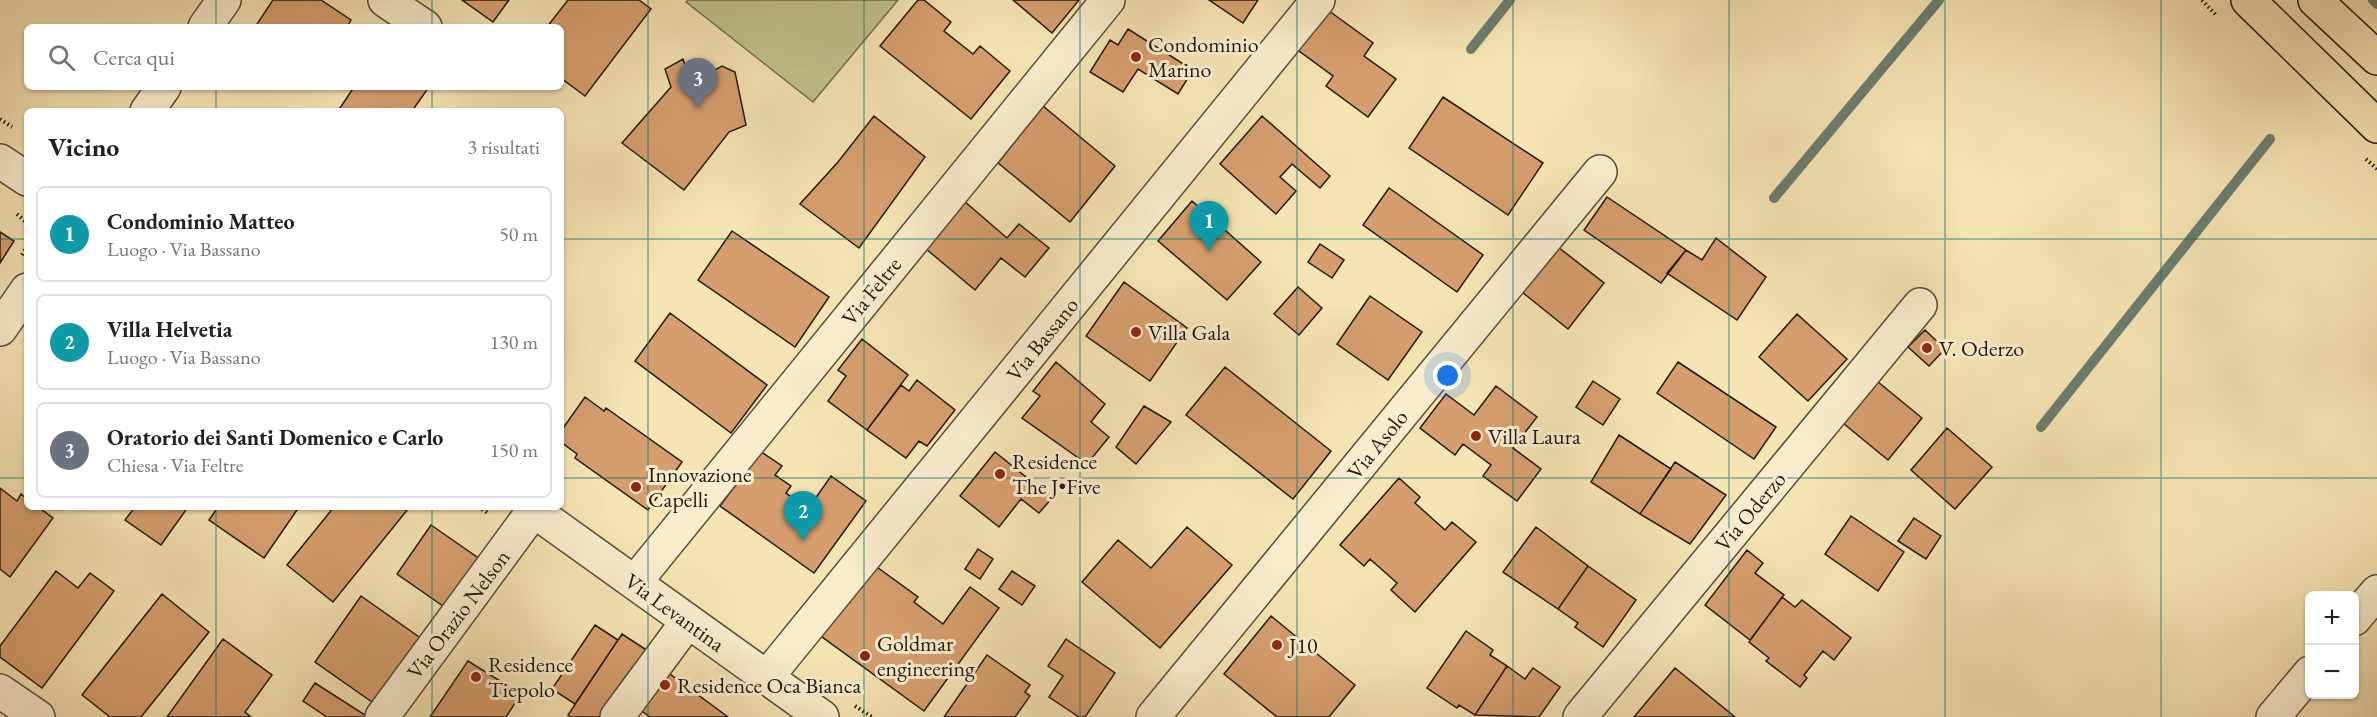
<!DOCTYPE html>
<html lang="it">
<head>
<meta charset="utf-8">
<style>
  :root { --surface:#fff; --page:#f2f2f2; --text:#222; --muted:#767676; --line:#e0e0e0; --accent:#0b8043 }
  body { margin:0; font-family:"EB Garamond",serif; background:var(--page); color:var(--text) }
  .controls { position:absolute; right:18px; bottom:18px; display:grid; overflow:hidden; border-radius:9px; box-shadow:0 2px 4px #0004 }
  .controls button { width:54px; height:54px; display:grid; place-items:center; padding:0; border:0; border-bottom:2px solid var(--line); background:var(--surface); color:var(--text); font:30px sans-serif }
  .you { position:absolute; left:1448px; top:376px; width:21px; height:21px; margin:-15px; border:4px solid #fff; border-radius:50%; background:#1a73e8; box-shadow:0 0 0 9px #1a73e833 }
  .badge { display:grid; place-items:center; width:39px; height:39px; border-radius:50%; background:var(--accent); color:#fff; font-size:20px; font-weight:700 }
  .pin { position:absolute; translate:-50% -50px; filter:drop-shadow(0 2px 3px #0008) }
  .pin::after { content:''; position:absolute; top:32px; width:21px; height:18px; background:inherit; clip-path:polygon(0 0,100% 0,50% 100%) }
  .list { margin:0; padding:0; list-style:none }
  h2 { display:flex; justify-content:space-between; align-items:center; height:78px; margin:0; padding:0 24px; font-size:26px }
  h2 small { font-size:20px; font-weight:400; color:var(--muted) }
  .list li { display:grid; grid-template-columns:39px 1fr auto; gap:18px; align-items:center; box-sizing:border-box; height:96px; margin:0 12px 12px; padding:0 12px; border:2px solid var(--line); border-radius:9px }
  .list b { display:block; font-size:22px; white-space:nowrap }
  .list p { margin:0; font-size:20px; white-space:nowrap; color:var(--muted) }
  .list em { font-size:20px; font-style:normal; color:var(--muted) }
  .icon { flex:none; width:33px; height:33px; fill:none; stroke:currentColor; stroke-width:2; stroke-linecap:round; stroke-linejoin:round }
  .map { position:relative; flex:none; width:2377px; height:717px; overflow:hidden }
  .search { position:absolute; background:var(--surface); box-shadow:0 2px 4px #0004; left:24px; top:24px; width:540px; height:66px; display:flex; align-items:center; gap:15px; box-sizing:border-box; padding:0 21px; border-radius:9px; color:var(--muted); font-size:22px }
  .panel { position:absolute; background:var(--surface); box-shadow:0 2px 4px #0004; left:24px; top:108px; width:540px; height:402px; border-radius:9px }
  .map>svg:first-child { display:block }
  .green { fill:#c0c38a; stroke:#716e4e; stroke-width:1.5 }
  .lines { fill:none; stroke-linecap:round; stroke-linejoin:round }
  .stream { stroke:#6c7d6f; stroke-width:10 }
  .building { fill:#d69e6e; stroke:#221911; stroke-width:1.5 }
  .minor-casing { stroke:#574c3a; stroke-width:36 }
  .major-casing { stroke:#221911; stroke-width:36 }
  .path { stroke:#221911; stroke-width:4; stroke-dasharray:1.5 3; stroke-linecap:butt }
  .minor { stroke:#f9edce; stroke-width:33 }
  .major { stroke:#f6e4b3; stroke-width:33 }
  .grid { fill:none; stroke:#0f766e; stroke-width:1.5; stroke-opacity:0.55 }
  .poi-dot { fill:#8f2418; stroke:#f9edce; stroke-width:2 }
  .labels { text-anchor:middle; stroke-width:6; stroke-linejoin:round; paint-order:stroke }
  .poi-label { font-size:22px; fill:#221911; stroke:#f9edce; text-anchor:start }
  .street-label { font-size:22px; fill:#221911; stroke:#f9edce }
</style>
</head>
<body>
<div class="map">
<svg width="2377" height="717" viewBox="0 0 2377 717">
  <rect width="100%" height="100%" fill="#f6e4b3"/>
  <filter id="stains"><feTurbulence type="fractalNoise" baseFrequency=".00333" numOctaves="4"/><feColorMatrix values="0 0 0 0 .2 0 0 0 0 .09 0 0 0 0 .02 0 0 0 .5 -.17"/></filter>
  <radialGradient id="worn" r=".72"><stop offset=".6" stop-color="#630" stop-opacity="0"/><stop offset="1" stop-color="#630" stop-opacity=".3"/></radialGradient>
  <!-- green -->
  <path class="green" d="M688,0H898L813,102L686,2Z"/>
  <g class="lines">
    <!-- stream -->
    <path class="stream" d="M2373,0L2377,4
      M1471,49L1510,0
      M1774,198L1939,0
      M2041,427L2270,139"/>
  </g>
  <!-- building -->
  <path class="building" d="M273,0H321L351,20L347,27H255Z
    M462,0H509L493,22Z
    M568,0H639L651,9L585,96L561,78V27H547Z
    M918,0H924L951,22L944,31L973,54L980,46L1010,71L971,119L880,46Z
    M1013,0H1079L1052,33Z
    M1209,0H1258L1243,23Z
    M1325,8L1373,43L1364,56L1396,79L1368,117L1326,86L1333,76L1295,48Z
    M1128,29L1193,70L1178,94L1138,69L1123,92L1090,72L1110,40L1118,45Z
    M683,59L688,73L698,69L702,77L722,66L735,72L746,125L729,132L684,190L622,143L671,87L665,69Z
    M354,87H429L412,111H338Z
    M1443,97L1543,163L1508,215L1409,148Z
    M1043,106L1115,166L1070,222L998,163Z
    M874,116L925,157L859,248L800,204L838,162Z
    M1262,116L1330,176L1320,188L1292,164L1280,177L1296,191L1276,214L1220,164Z
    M1389,188L1483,255L1457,292L1363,225Z
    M1607,197L1686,250L1661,283L1584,230Z
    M964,201L1007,238L1019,224L1049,248L1025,277L1001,258L975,290L925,248Z
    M1192,201L1261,262L1227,300L1158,241Z
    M732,231L829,297L795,347L698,280Z
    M0,232L14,241L0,263Z
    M1716,238L1766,277L1737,320L1667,273L1686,250L1702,260Z
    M1320,244L1344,260L1332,278L1308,262Z
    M1558,247L1604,283L1568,329L1522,292Z
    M1124,282L1187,328L1150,381L1086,336Z
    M1298,287L1322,308L1299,335L1274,314Z
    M1370,296L1422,332L1388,380L1337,344Z
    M670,313L767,385L731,433L635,361Z
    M1797,314L1847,359L1808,401L1759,357Z
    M1925,330L1945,349L1929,366L1908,347Z
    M862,339L908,375L867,430L828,401L846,376L838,370Z
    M1056,362L1105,404L1091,422L1109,437L1087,464L1022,418L1040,396L1033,391Z
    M1678,362L1776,427L1754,459L1657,393Z
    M1225,367L1331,451L1293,499L1186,415Z
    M1872,377L1922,418L1888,460L1838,419Z
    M917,380L955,410L927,446L919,441L906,458L867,430L901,385L909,391Z
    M1593,381L1620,399L1603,425L1576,407Z
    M1496,386L1537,417L1513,448L1541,469L1517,501L1483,476L1491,465L1463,444L1455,455L1420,428L1446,394L1474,415Z
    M585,397L604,411L606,408L682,462L648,510L575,458L577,454L561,442V431Z
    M1144,406L1171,422L1136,464L1116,447Z
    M1947,428L1992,467L1955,509L1911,470Z
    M1619,435L1671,469L1640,514L1591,482Z
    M760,451L782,466L775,475L791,486L786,493L808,509L831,476L866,501L814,573L720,506Z
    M995,452L1052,498L1039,513L1021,499L999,527L960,496Z
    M1675,462L1726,495L1690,544L1640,514Z
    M1399,478L1420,497L1415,503L1445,530L1452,522L1476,542L1415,612L1391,590L1397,583L1370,559L1364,566L1340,545Z
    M0,488L17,501L21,494L27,499V507H38L53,518L10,577L0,569Z
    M135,507H188L161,545L125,520Z
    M218,507H299L264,558L209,520Z
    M334,507L408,509L333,602L287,565Z
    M1851,516L1904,552L1878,591L1825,554Z
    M1914,518L1941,536L1926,559L1898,541Z
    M431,525L487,564L453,613L397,574Z
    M1187,527L1232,565L1160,648L1082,582L1118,540L1151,568Z
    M1536,527L1588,566L1558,609L1503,572Z
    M978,549L993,559L980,579L965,569Z
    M1747,550L1763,563L1755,573L1784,595L1750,640L1705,605Z
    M870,562L918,597L914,602L943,624L970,587L999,608L924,711L818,634Z
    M1588,566L1636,600L1603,647L1575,627L1578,623L1558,609Z
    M56,571L78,588L90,573L114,591L42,688L0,657V646Z
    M1012,571L1035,586L1022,605L999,589Z
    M162,594L209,632L141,717H110L82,695Z
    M361,596L429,644L382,709L315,662Z
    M1782,597L1795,607L1802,600L1851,638L1834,660L1823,651L1804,675L1807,678L1800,687L1766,661L1769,658L1749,642Z
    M1271,616L1355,685L1329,717H1277L1224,674Z
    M595,625L618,640L575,704L552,689Z
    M1466,631L1493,650L1490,655L1507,666L1475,715L1459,705L1457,708L1427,688Z
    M622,634L651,653L608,717H571L568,715Z
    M223,639L272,675L245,712L251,717H167Z
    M1066,639L1115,673L1085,717H1079L1049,697L1063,676L1048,666Z
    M987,655L1030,685L1025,692L1030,696L1015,717H944Z
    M468,661L521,694L506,717H430Z
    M659,666L728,717H650L632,704Z
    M1507,666L1525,679L1533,668L1560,687L1539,717L1475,715Z
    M1675,668L1735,717H1634Z
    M315,683L365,715L364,717H327L303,701Z"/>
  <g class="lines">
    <!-- minor casing -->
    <g class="minor-casing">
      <path id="minor" d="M385,0L425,27
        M205,27L224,0
        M147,111L164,87
        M0,161L27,179
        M0,329L27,290
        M529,507L822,717
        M635,582L1108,0
        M2354,619L2377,592
        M766,678L1318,0
        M0,691L38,717
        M382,717L534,510
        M617,717L688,621
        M1153,717L1600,172
        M1580,717L1920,305
        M2273,717L2310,673"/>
    </g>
    <!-- major casing -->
    <g class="major-casing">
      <path id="major" d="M2248,0L2377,126
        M2315,0L2377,58"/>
    </g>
    <!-- path -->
    <path class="path" d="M2202,0L2216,15
      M0,119L12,127
      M2366,159L2377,169
      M17,214L27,223
      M22,255L27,247
      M478,507L488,513
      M855,706L872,717"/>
    <!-- minor -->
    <use href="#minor" class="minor"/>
    <!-- major -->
    <use href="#major" class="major"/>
  </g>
  <!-- grid -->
  <path class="grid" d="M216,0V27M432,0V27M648,0V717M864,0V717M1080,0V717M1297,0V717M1513,0V717M1729,0V717M1945,0V717M2161,0V717M216,87V111M432,87V111M0,239H27M561,239H2377M0,478H27M561,478H2377M216,507V717M432,507V717"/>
  <!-- markers -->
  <g class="poi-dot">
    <circle cx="1136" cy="57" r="6"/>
    <circle cx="1136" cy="332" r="6"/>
    <circle cx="1927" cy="348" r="6"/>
    <circle cx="1476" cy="436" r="6"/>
    <circle cx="1000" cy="474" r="6"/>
    <circle cx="636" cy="487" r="6"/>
    <circle cx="1277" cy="645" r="6"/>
    <circle cx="865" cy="656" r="6"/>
    <circle cx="476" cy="677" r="6"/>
    <circle cx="665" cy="685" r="6"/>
  </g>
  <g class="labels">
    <!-- poi labels -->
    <g class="poi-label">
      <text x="1148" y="52">Condominio<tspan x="1148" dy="25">Marino</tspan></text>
      <text x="1148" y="340">Villa Gala</text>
      <text x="1939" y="356">V. Oderzo</text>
      <text x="1488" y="444">Villa Laura</text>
      <text x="1012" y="469">Residence<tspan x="1012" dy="25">The J•Five</tspan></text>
      <text x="648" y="482">Innovazione<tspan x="648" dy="25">Capelli</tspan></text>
      <text x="877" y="651">Goldmar<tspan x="877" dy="25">engineering</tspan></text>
      <text x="1289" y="653">J10</text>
      <text x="488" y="672">Residence<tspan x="488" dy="25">Tiepolo</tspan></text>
      <text x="677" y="693">Residence Oca Bianca</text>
    </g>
    <!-- street labels -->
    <g class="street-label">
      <text transform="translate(871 291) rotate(-51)" y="8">Via Feltre</text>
      <text transform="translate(1042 339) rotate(-51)" y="8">Via Bassano</text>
      <text transform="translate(1377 444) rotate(-51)" y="8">Via Asolo</text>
      <text transform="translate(1750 511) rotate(-50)" y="8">Via Oderzo</text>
      <text transform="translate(675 612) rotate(36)" y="8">Via Levantina</text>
      <text transform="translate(458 614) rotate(-53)" y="8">Via Orazio Nelson</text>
    </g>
  </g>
  <rect width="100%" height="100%" filter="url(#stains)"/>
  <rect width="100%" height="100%" fill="url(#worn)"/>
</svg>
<div class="controls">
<button>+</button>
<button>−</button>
</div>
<div class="you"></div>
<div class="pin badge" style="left:1209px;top:251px;background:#0f9aa8">1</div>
<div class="pin badge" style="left:803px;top:541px;background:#0f9aa8">2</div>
<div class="pin badge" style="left:698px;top:108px;background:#6b7280">3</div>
<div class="search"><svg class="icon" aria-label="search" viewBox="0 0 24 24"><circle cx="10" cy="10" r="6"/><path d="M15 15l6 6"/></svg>Cerca qui</div>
<section class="panel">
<h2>Vicino<small>3 risultati</small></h2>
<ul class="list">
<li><span class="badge" style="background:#0f9aa8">1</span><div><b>Condominio Matteo</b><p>Luogo · Via Bassano</p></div><em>50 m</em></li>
<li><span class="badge" style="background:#0f9aa8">2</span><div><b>Villa Helvetia</b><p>Luogo · Via Bassano</p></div><em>130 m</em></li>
<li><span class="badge" style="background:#6b7280">3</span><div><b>Oratorio dei Santi Domenico e Carlo</b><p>Chiesa · Via Feltre</p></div><em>150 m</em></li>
</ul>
</section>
</div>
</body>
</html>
